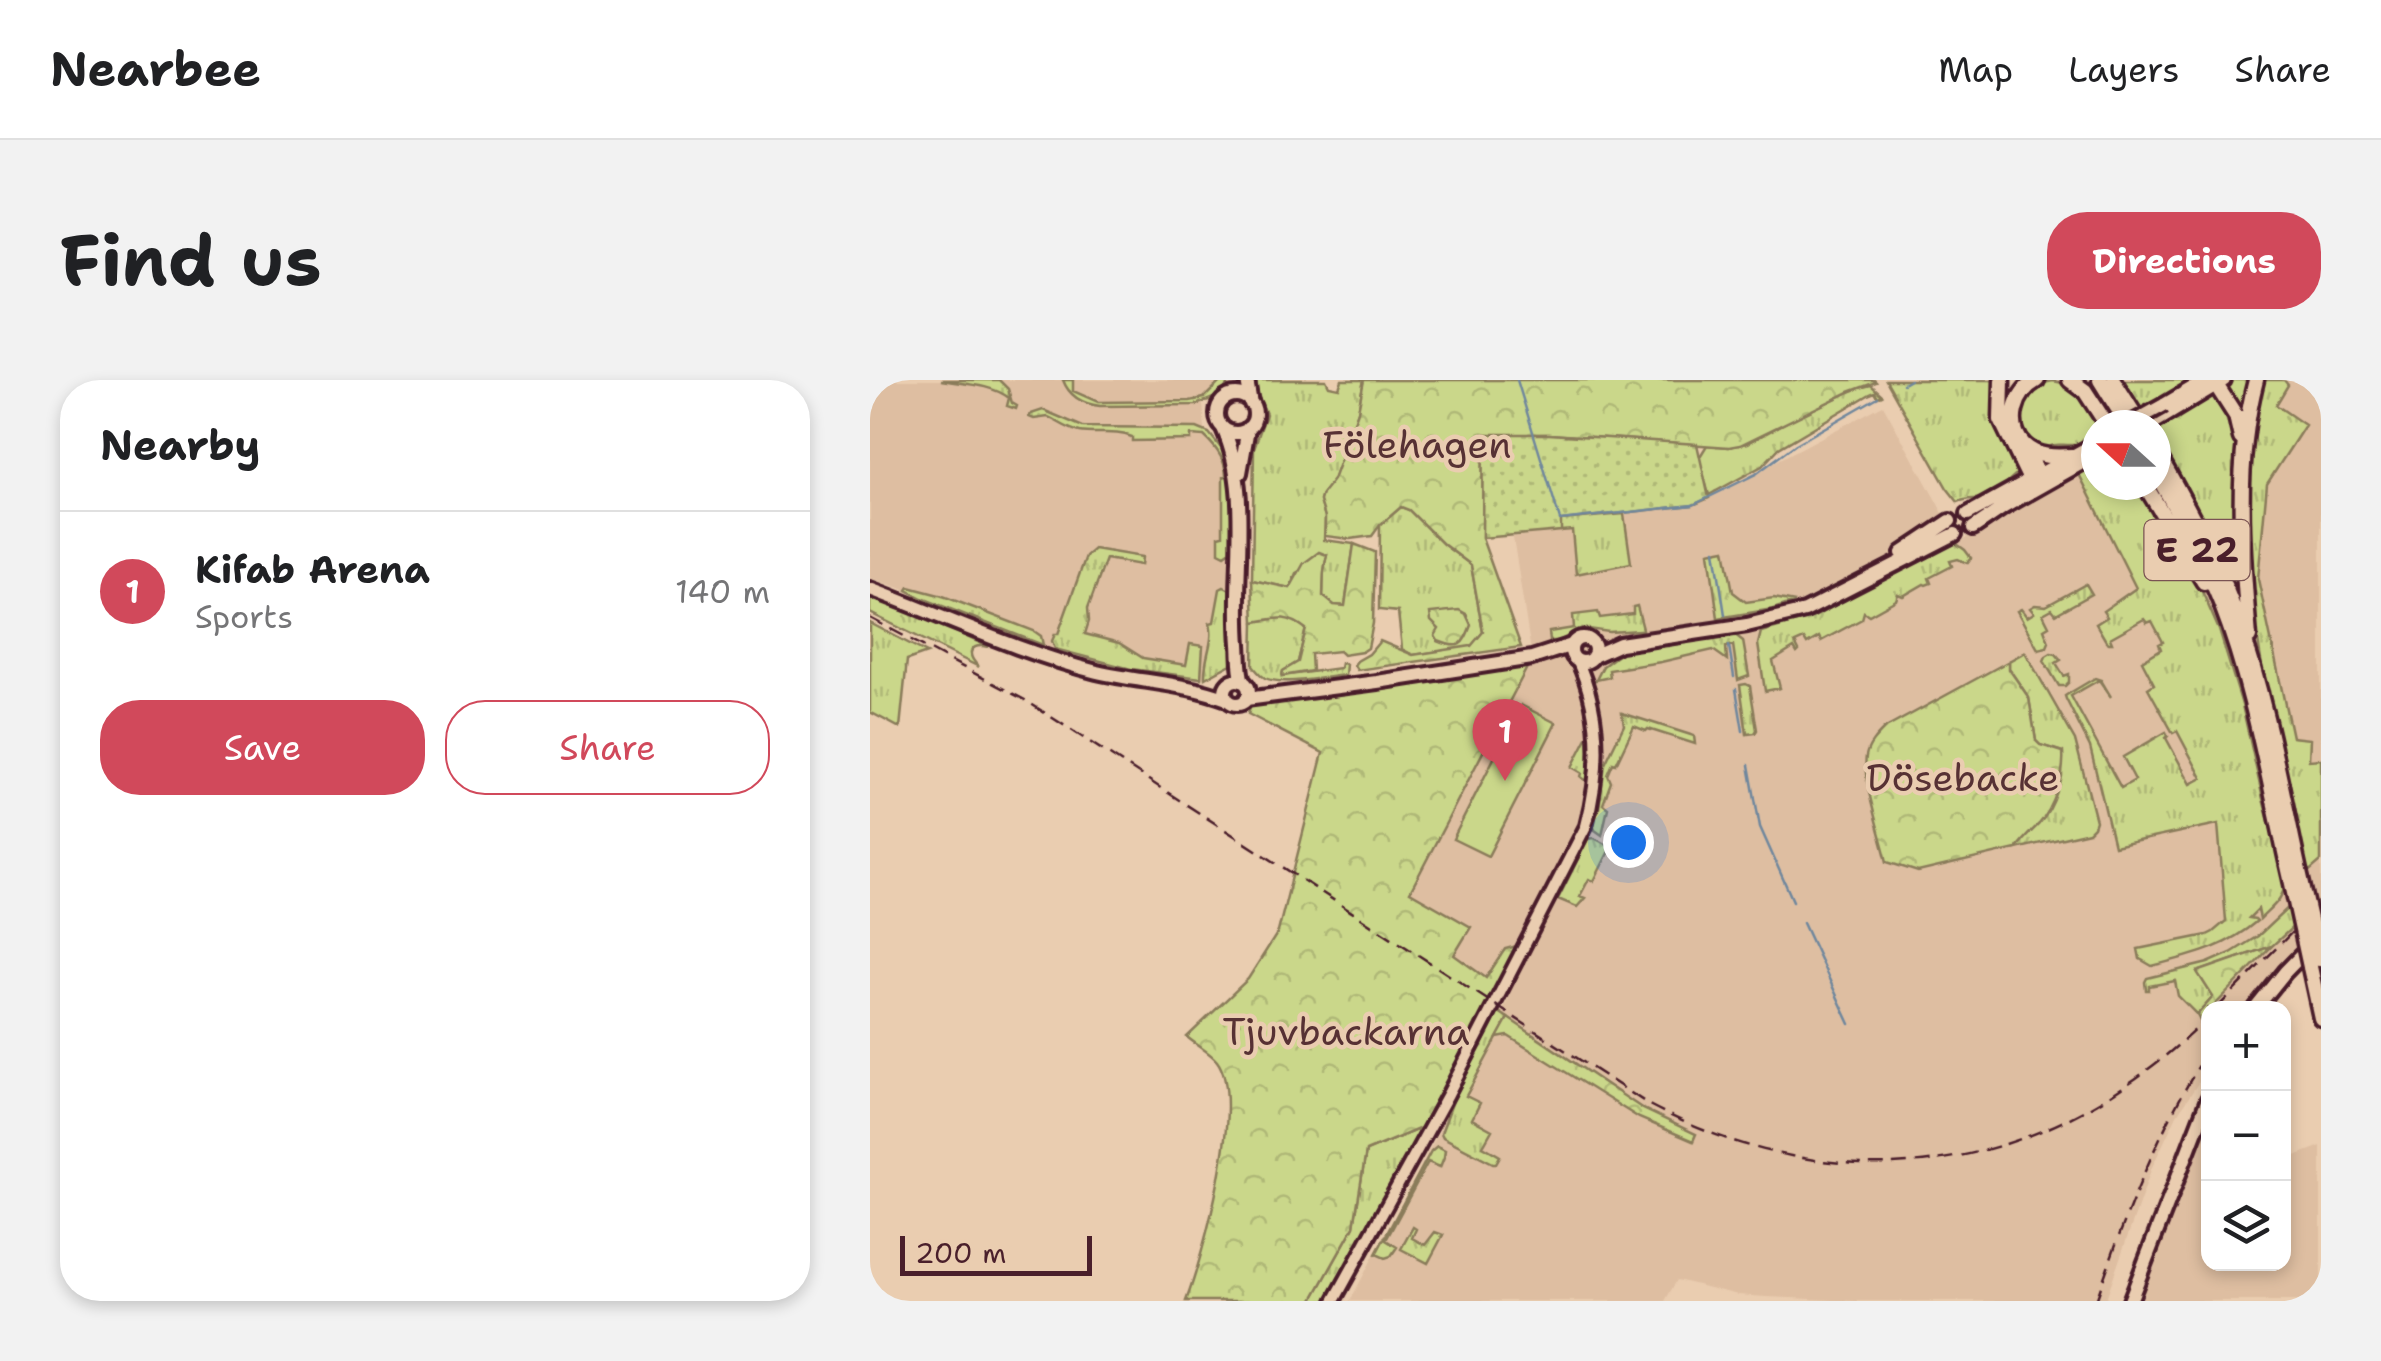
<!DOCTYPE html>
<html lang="en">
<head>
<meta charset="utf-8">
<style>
  :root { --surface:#fff; --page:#f2f2f2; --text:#202124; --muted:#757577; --line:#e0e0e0; --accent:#d1495b }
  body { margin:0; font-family:"Shantell Sans",sans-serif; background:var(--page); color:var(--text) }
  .controls { position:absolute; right:30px; bottom:30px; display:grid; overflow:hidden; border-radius:20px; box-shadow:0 5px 15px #0003 }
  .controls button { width:90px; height:90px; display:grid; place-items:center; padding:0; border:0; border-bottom:2px solid var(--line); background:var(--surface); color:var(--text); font:50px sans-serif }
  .compass { position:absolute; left:1211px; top:30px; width:90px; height:90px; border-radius:50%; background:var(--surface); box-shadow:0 5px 15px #0003; rotate:291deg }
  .scale { position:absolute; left:30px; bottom:25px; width:192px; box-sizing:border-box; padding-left:10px; border:5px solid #4a1f2b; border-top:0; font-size:28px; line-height:35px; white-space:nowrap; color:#4a1f2b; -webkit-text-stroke:8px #eacdb0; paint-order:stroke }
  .you { position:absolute; left:758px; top:462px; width:35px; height:35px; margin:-25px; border:8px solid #fff; border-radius:50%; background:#1a73e8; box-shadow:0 0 0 15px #1a73e833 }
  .badge { display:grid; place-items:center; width:65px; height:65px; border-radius:50%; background:var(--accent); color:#fff; font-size:32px; font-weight:700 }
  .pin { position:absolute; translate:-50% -82px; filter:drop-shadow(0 2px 5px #0008) }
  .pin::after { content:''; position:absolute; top:52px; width:35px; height:30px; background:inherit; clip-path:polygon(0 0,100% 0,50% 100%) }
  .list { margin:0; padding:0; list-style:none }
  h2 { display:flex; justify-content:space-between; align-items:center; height:130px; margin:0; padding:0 40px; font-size:42px }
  h2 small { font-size:32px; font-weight:400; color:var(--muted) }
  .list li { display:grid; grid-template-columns:65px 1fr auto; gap:30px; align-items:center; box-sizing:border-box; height:160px; padding:0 40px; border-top:2px solid var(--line) }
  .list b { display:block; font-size:38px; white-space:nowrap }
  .list p { margin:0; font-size:32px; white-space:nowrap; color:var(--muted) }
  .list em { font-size:32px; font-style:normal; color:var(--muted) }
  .actions { display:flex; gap:20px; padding:30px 40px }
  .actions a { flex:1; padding:22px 0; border:2px solid var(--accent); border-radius:40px; text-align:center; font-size:35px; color:var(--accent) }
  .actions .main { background:var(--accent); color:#fff }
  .icon { flex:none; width:55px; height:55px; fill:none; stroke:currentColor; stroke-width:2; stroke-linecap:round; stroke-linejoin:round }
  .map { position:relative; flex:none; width:1451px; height:921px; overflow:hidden; border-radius:40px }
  header { display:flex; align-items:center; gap:60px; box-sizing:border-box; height:140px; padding:0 50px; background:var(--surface); border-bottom:2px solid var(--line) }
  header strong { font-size:48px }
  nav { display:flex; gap:55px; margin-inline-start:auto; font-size:35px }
  .intro { display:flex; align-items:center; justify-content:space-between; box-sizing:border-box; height:240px; padding:0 60px }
  h1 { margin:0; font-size:70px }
  .button { padding:25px 45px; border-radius:40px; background:var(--accent); color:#fff; font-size:35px; font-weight:700 }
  main { display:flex; gap:60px; padding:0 60px }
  aside { flex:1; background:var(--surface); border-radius:40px; box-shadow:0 5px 15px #0003 }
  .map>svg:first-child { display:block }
  .built { fill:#debea1 }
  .grass { fill:url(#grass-tufts); stroke:#8a7b5a; stroke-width:2.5 }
  .forest { fill:url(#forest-crowns); stroke:#8a7b5a; stroke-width:2.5 }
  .garden { fill:url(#garden-dots); stroke:#8a7b5a; stroke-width:2.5 }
  .pitch { fill:#cad78a; stroke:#8a7b5a; stroke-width:2.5 }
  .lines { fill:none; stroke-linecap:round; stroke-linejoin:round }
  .stream { stroke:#6f879d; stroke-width:2.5 }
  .minor-casing { stroke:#4a1f2b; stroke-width:18 }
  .major-casing { stroke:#4a1f2b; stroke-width:20 }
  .highway-casing { stroke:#4a1f2b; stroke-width:21 }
  .minor { stroke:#eacdb0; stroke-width:10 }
  .major { stroke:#eacdb0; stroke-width:12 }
  .highway { stroke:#eacdb0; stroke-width:14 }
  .rail { stroke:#4a1f2b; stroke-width:2.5; stroke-dasharray:15 8; stroke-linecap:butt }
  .major-bridge-casing { stroke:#4a1f2b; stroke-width:20; stroke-linecap:butt }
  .highway-bridge-casing { stroke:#4a1f2b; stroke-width:21; stroke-linecap:butt }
  .major-bridge { stroke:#eacdb0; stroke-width:12 }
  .highway-bridge { stroke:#eacdb0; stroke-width:14 }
  .labels { text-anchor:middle; stroke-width:9; stroke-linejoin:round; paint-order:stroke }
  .shield { fill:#eacdb0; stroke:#7a5353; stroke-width:2.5 }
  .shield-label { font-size:35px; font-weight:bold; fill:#4a1f2b }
  .park-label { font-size:38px; fill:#573134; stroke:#eacdb0 }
</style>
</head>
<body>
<header>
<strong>Nearbee</strong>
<nav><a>Map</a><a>Layers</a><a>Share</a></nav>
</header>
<div class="intro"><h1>Find us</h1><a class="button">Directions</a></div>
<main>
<aside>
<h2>Nearby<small></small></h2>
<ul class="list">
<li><span class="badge">1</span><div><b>Kifab Arena</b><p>Sports</p></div><em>140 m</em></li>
</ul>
<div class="actions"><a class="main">Save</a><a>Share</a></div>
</aside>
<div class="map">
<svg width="1451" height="921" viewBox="0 0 1451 921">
  <defs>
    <pattern id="grass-tufts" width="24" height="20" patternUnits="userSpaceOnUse" patternTransform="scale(2.5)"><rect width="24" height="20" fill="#cad78a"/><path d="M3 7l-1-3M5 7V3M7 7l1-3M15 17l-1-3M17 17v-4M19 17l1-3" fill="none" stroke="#afb877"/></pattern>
    <pattern id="forest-crowns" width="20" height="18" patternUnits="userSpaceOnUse" patternTransform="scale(2.5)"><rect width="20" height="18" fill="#cad78a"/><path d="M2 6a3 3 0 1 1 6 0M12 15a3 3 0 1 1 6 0" fill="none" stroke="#afb877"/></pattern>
    <pattern id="garden-dots" width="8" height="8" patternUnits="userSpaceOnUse" patternTransform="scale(2.5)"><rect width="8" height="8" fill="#cad78a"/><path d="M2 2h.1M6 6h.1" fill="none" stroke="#afb877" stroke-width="1.8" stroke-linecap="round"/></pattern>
  </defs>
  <rect width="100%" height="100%" fill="#eacdb0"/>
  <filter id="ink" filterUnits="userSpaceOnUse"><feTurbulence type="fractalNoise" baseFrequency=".01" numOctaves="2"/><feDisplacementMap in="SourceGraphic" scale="20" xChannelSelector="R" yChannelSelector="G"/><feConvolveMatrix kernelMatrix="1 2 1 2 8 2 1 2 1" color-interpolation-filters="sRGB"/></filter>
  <g filter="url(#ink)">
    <!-- built -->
    <path class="built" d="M0,0H360L351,15L333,24L335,50L355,70L362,107L361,284L341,296L332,298L285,293L236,283L173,265L52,218L42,212L0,198Z
      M1365,0H1451V544L1411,582L1379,628H1338V688L1307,735L1282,787L1235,921H986L896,917L868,915L807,900L795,921H480L638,620L647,566L635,569L617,599L583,575L601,546L540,512L662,278L643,157L690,151L701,140L823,125L1013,25L1089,162L1226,86V105H1286V52L1338,23Z
      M1338,743V884H1414V770L1425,776L1451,766V921H1270Z"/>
    <!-- grass -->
    <path class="grass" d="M71,0H129L138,9L142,23L147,26L146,29L137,26L139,18C121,4 93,4 71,0Z
      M193,0H203V11L228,22L320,21L334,18L352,0H360L351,15L326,25L230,26C213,24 199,16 193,0Z
      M382,0H456L459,6L469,8L472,0H494L488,31L463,101L452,114L450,121L455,137L454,160L484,164L475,226L464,225L453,216C454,199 452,193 457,175L426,193L420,208L382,200L384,68L396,34Z
      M1016,0H1127C1122,43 1129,55 1150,91C1138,99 1129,115 1115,118C1105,120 1098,118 1088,122L1077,108Z
      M1251,0H1324L1271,31Z
      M1363,0H1382L1375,39L1355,7Z
      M1392,0H1414L1418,5L1406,25L1435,45L1397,104L1388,199L1422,357L1440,359L1439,380L1451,379V481L1435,495C1399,326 1356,174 1392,0Z
      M1183,1C1209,4 1219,25 1233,45H1226V55C1219,59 1211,65 1204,65C1190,66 1185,61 1173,71C1139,51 1142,7 1183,1Z
      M1001,5L1012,15L1008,17L1005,12L1000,14L909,68L892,86L839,115L829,78L837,65L859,67L878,63L922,39L985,9Z
      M1347,13L1356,25L1367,57L1373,232L1346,169L1286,58V49Z
      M173,30L213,47L327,48L339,53L351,68L359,69L362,107V170L355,175L349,172V156L353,155V97L356,96C356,80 346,67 334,56L321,55V60L262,61V57C246,50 227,55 210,52C197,49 189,42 178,37L164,39L159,37L161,34Z
      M1226,82V105H1269L1328,202L1349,250L1372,325L1393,419L1415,501C1415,518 1402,527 1390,539L1388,529L1379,538L1385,539L1387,541C1354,569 1323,575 1282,586L1270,579L1268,569L1337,555L1343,552L1356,541L1348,444L1244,466L1220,367L1196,319L1195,316L1198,314L1225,298L1231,300L1241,317L1229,300L1201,316L1251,408L1265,400L1253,377L1296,352L1298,356L1296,358L1321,404L1332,398L1307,351L1303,353L1278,308L1284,304L1272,281L1291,269L1289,264L1293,262L1282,241L1277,243L1274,239L1240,258L1242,263H1239L1236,261L1226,244L1237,237L1233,231L1266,208L1208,92Z
      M531,127L539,130L573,164L601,185L613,252L601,267L543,275L532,269L528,232L509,230L510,145Z
      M754,134L761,183L706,194L702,150L691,151L690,140Z
      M1084,162L1095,170L1101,178L1097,183L1088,179L1080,181L1082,186L1059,198L1061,203L1056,205L1054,204L1033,216L1028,214L1026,220L999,235L994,232L992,239L951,261L949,257L937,264L934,259L925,263L929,271L927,273L924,268L903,281L910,308L895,311L888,264L891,252L944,237L1076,164Z
      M224,169L272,177L271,185L236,179L218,228L219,241L215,254L249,263L273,278L316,285L320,264L333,266L331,298L261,289L185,269L182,261L185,254H188L216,176Z
      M855,169L863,212L876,222L904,218L925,222L903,229L848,238L839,172Z
      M1216,204L1222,214L1186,234L1182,229L1173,234L1179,246L1174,249L1179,262L1177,267L1168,269L1147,231L1151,229L1157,237L1164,233L1160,228L1165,225L1176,226Z
      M39,207L73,216L164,251L171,256L173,265L52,218L37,210Z
      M354,207L360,210L362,217L361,284L335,298C334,276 345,262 340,243L344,242L350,209Z
      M0,216L45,233L119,267C100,263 95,274 109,287L0,233Z
      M767,226L773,249L771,250L739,252L712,248L689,261H680L679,252L704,248L703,235L728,232L730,238L763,234V227Z
      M414,237L425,241L436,248L428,282L413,291L412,296L470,288L471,283L476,284L475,295C456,297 411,306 395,298C390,295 387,291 383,286L384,242Z
      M0,243L57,273L37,280L30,348L0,332Z
      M864,254L873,261L879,296L868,300L863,265L856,267L857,280L843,270L791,282L739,290L740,297L726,300L733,286L753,271Z
      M1155,272L1205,360L1226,441L1224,447L1219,452L1146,469L1159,451L1170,442L1190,404L1192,397V372L1170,365L1166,361L1159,318L1139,289V281Z
      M1181,273L1186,274L1191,280L1186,283L1194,296L1199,294V302L1195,306H1189L1174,281L1176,276Z
      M876,304L880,306L887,350L885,353L877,354L870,305Z
      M752,333L824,356L825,364L778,349L776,351L764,346L746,384L743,383L738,395L741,402L733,424L738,428L732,455L725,450L723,445L729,428L735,384L754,345Z
      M719,354V402L711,397L712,393L702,387Z
      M724,458L741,467L724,501L719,499L710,516L715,518L707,527L688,519L718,459Z
      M1421,525L1425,545L1402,566L1328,592L1343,617L1327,635L1308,616L1305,601L1279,606V610H1276L1275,602L1277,598L1338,583L1361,573L1388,556Z
      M629,632L638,638L596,716L610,723L602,739L622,750L613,766L630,776L626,783H623L573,757L571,753L584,718Z
      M551,748L458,921H442L484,846L496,771Z
      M567,766L575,770L574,777L570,787L558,782L516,860L527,867L521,876L515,878L506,874L561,771Z
      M543,847L546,849L542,858L555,865L565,852L573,855L558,883L531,869Z"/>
    <!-- forest -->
    <path class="forest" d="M494,0H1004L1006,2L979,12L870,65L859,67L679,54L613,55L612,158L651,267L487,290L484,285L487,281L499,274L510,261L543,275L601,266L613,252L601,185L573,164L539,130L531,127L510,145L502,156L480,159L455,156V137L450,121L452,114L463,100L488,31Z
      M484,164L505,172L503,243L498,268L492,272L473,275L469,271L441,274L442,291L412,296L413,291L428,282L436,249C416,234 407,238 384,242L382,200L420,208L434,183L449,172L457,175C452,193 454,198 453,216L464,225L475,226Z
      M589,230L596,234L601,245C593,266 590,270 568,261L565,256L569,249L561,241L560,233Z
      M662,278L540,512L601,547L584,575L616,598L635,569L647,566L551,748L496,771L484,846L442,921H316C333,877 376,719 347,681C340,672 326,665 317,657L378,599L408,552L453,373L378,334L383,319Z
      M1139,281V289L1159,318L1166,361L1170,365L1193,372C1195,394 1184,428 1169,444C1161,452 1153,459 1146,469L1048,492L1017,482C1011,455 992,401 996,376C998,365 1006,357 1014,349Z
      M1402,566L1342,628H1338V632L1330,641L1327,635L1343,617L1327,592Z
      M638,638L773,729L826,754L823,761L769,738L638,656L627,658Z"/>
    <!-- garden -->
    <path class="garden" d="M613,54H679L827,64L839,118L823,125L691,140V151L612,158Z"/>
    <!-- pitch -->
    <path class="pitch" d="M651,325L686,343L618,476L583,459Z"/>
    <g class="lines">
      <!-- stream -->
      <path class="stream" d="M647,0L690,140L823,125L886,94L926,64L1008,17
        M1033,4L1040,0
        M845,170L855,235
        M859,266L864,297
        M866,309L873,351
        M879,385L890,447L923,521
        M933,543L980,644"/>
      <!-- minor casing -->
      <g class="minor-casing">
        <path id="minor" d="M464,921L578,714L716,446C731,390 732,334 707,280"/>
      </g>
      <!-- major casing -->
      <g class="major-casing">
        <path id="major" d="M377,0L381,24
          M347 34a19 19 0 1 1 38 0a19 19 0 1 1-38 0Z
          M1294,25L1336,0
          M1280,45L1354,0
          M353,48C382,112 363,195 369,264C370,277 369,290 373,302
          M370,93L378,48
          M1098,134L1226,63
          M1103,148L1134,127L1226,75
          M1032,173L1080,141
          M0,209C75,237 149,272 227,292C270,302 315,303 357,319
          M701 270a12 12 0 1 1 24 0a12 12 0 1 1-24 0Z
          M723,276L750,264L877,245L935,231L1085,154
          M355 312a12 12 0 1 1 24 0a12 12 0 1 1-24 0Z
          M376,319L507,302L662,278L702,265
          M1386,628L1415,592L1451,555
          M1260,921L1338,719"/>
      </g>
      <!-- highway casing -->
      <g class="highway-casing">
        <path id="highway" d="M1132,0L1131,40L1163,106
          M1167,0C1145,12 1135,45 1154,65C1167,78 1186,77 1202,76
          M1200,0L1215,11L1237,45
          M1230,0L1258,45
          M1243,0L1271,45
          M1343,0L1366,36L1371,58
          M1154,65L1171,101
          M1286,71C1318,127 1348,183 1369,244C1397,324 1411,409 1429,491
          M1286,93C1310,135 1333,178 1351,223C1385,310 1400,408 1421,499
          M1275,105L1334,202
          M1379,257C1372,173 1364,83 1386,0
          M1440,587L1451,638"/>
      </g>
      <!-- minor -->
      <use href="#minor" class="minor"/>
      <!-- major -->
      <use href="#major" class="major"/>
      <!-- highway -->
      <use href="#highway" class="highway"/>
      <!-- rail -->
      <path class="rail" d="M0,238L155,320L781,726C978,829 1182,793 1338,637
        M1347,628L1451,523
        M1226,921C1256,833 1288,749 1338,671"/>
      <!-- major-bridge casing -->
      <g class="major-bridge-casing">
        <path id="major-bridge" d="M1258,45L1294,25"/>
      </g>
      <!-- highway-bridge casing -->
      <g class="highway-bridge-casing">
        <path id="highway-bridge" d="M1429,491L1449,579
          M1421,499L1440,587"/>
      </g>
      <!-- major-bridge -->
      <use href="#major-bridge" class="major-bridge"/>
      <!-- highway-bridge -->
      <use href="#highway-bridge" class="highway-bridge"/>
    </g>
  </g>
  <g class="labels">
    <!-- shield labels -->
    <rect class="shield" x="1274.5" y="140" width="105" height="60" rx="8"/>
    <g class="shield-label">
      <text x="1327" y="182">E 22</text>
    </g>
    <!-- park labels -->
    <g class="park-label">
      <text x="547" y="78">Fölehagen</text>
      <text x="1093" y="411">Dösebacke</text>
      <text x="476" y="665">Tjuvbackarna</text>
    </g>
  </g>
</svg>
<div class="controls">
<button>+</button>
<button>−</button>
<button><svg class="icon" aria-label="layers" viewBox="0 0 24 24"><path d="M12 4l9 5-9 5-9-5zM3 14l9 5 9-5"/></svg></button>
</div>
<svg class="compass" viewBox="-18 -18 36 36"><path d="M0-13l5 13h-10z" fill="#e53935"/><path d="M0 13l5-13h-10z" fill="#757577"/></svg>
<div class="scale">200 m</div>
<div class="you"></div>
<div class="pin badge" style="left:635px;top:401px">1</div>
</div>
</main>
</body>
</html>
